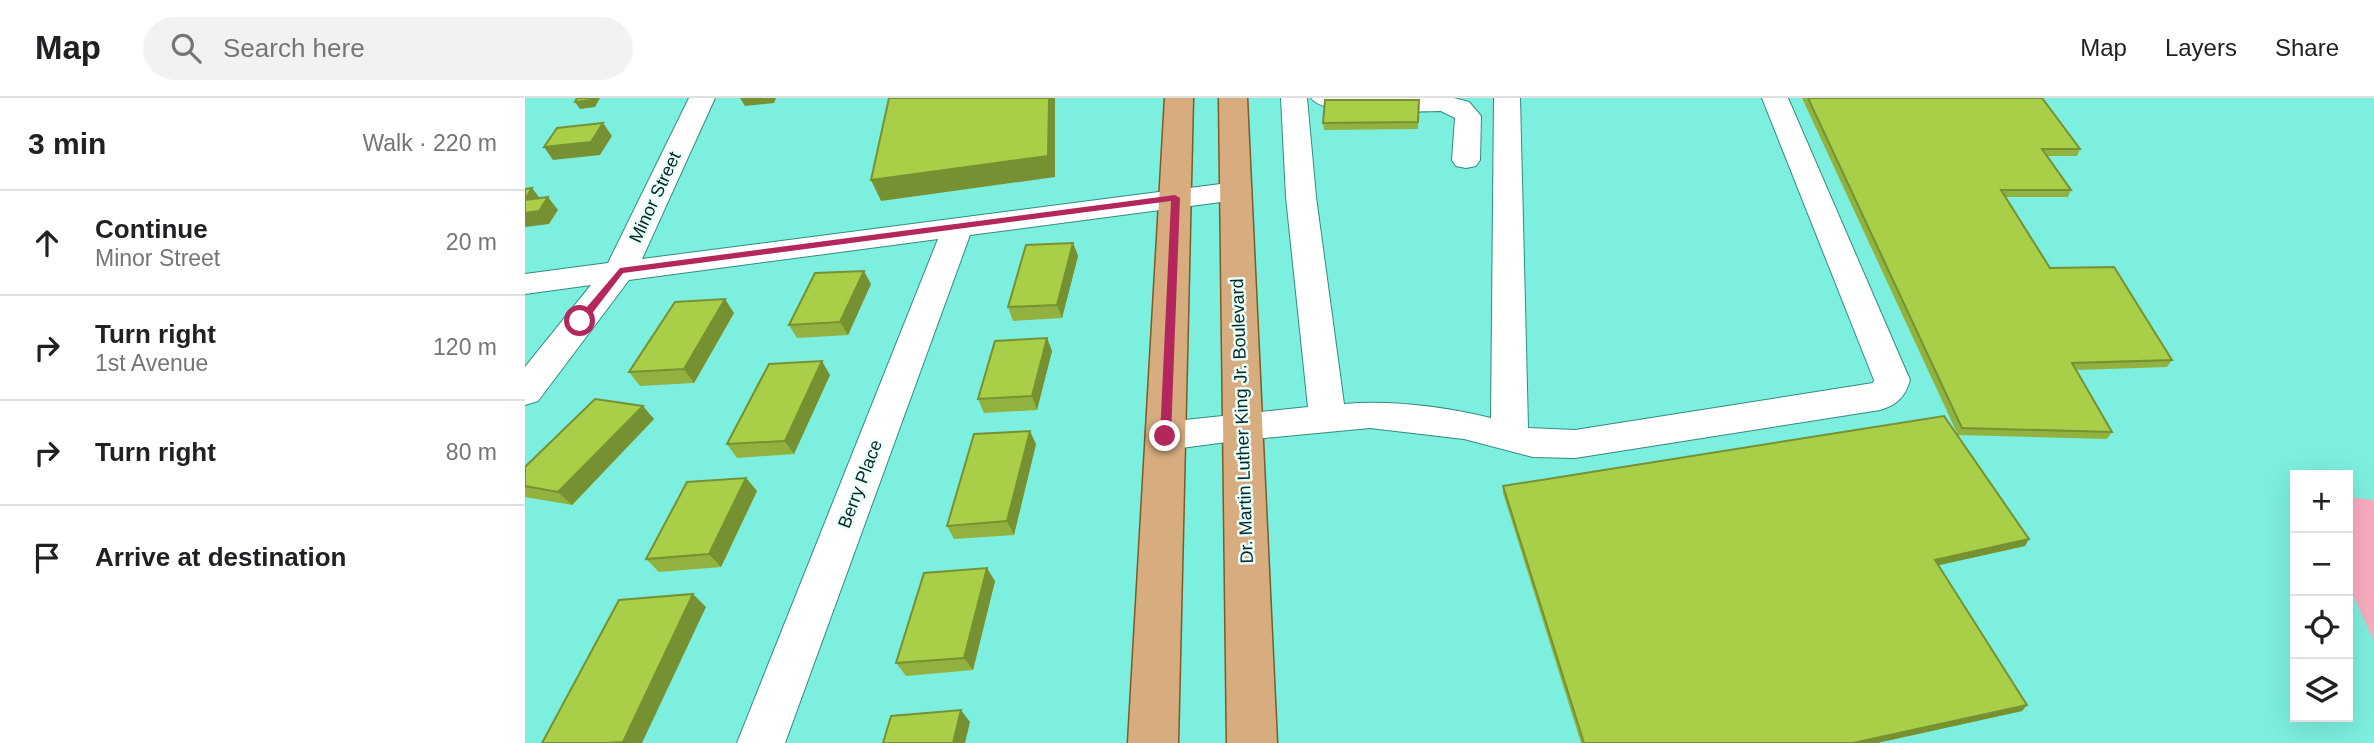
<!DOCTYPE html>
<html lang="en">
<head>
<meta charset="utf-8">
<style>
  :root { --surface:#fff; --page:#f2f2f2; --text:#202124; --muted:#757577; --line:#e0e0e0 }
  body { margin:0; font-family:Arial,sans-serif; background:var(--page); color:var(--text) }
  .controls { position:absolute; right:21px; bottom:21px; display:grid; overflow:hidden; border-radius:0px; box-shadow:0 7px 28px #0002 }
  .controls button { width:63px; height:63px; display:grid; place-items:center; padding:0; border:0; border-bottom:2px solid var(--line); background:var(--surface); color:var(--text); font:35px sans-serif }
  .stop { position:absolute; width:21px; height:21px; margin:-16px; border:5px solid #b4275d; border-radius:50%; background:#fff }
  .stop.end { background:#b4275d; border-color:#fff; box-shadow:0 2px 7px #0008 }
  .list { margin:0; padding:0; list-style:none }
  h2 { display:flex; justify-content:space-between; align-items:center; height:91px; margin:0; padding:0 28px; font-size:30px }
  h2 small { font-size:23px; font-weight:400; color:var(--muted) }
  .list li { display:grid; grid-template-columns:46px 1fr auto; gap:21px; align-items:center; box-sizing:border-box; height:105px; padding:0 28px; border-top:2px solid var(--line) }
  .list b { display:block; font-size:26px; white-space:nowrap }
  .list p { margin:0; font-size:23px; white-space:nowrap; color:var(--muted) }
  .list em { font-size:23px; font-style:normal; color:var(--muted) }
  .icon { flex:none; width:38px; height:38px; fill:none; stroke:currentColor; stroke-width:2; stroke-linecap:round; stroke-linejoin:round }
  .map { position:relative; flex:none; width:1849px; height:645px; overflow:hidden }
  header { display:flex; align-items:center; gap:42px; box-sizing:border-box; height:98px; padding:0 35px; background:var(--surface); border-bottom:2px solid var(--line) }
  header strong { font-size:33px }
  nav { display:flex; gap:38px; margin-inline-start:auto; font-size:24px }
  .search { width:490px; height:63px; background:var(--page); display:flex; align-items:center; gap:18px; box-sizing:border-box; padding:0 24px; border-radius:38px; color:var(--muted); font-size:26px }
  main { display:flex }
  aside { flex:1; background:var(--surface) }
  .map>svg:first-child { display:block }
  .green { fill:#f8acbf }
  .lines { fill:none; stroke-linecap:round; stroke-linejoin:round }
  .minor-casing { stroke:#328b80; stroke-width:2 }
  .major-casing { stroke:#7b5b29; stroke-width:3 }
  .minor { fill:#fff; fill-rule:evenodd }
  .major { fill:#d7ad80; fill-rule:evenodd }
  .wall { fill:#91b23e }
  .shaded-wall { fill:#769132 }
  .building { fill:#a9cf48; stroke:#769132; stroke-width:2 }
  .route { fill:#b4275d }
  .labels { text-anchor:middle; stroke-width:5; stroke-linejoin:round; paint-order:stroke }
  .street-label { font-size:18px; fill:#032925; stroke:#eafefa }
</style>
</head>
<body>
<header>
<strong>Map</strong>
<div class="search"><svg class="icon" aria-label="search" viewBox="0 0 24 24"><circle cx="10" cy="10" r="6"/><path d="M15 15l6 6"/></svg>Search here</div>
<nav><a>Map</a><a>Layers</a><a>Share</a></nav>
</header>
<main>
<aside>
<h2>3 min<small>Walk · 220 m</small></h2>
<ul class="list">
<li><svg class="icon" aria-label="ahead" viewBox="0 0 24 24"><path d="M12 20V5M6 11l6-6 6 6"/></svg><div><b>Continue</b><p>Minor Street</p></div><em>20 m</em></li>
<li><svg class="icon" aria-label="right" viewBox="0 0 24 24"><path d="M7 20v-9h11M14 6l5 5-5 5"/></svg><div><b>Turn right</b><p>1st Avenue</p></div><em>120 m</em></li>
<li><svg class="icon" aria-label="right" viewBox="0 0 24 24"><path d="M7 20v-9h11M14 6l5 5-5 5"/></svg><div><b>Turn right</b></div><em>80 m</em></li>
<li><svg class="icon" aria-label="arrive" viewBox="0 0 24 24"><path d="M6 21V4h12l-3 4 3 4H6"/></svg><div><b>Arrive at destination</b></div></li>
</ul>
</aside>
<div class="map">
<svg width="1849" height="645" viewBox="0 0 1849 645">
  <rect width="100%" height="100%" fill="#7defdf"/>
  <!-- green -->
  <path class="green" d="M1823,399L1849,402V543L1823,486Z"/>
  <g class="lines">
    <!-- minor casing -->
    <g class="minor-casing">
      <path id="minor" d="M164,0H190L117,161L711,84L721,87L726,93L721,99L711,102L445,137L260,645H212L413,141L104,182L13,303L0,307V269L66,187L0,196V176L83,165Z
        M756,0H782L791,99L819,306C867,302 920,309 966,320L969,0H995L1003,330L1050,332L1348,285L1349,282L1237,0H1263L1385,282C1380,299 1372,307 1355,312L1050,360L1008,359L939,341L845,330L717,342L641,352L628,348L622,338L628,328L641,324L783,309L761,99Z
        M786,0H929L944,4L956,18L955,62L951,68L941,70L931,68L927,62L930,20L916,13C891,13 800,20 786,0Z"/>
    </g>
    <!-- major casing -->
    <g class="major-casing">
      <path id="major" d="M640,0H668L653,645H603Z
        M694,0H722L752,645H702Z"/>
    </g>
    <!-- minor -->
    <use href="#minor" class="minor"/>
    <!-- major -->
    <use href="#major" class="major"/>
  </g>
  <!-- wall -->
  <path class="wall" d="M1277,0H1517L1555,51L1552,58H1522L1546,92L1543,99H1480L1525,170L1647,262L1642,269L1551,272L1587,334L1582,341L1433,337Z
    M894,2L893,31L799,32L798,25Z
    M548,145L553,158L537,220L488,223L483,209Z
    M346,186L323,237L272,240L264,227Z
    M209,215L169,285L115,288L104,274Z
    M522,240L527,253L512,312L459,315L453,301Z
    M305,277L269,356L212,360L202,346Z
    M129,321L47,407L0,399V369Z
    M511,346L489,437L429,441L422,428Z
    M221,380L232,393L196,469L134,474L121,461Z
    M978,388L1500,448L1413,467L1502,607L1497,613L1352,645H1056L978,395Z
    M470,483L448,572L381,578L371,565Z"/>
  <!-- shaded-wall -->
  <path class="shaded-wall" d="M67,0H75L70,9L55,11L50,4Z
    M215,0H251L249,5L220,8Z
    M524,0H530V79L356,103L346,82Z
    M78,25L87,38L75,57L28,62L19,49Z
    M7,90L17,103L23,99L33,112L24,126L0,129V101Z
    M548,145L553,158L537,220L532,207Z
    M339,173L346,186L323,237L315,224Z
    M200,201L209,215L169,285L159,271Z
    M522,240L527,253L512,312L507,298Z
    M297,263L305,277L269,356L260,343Z
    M118,308L129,321L47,407L33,394Z
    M505,333L511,346L489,437L482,423Z
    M221,380L232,393L196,469L184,456Z
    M1504,441L1500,448L1406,469L1410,462Z
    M462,470L470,483L448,572L439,560Z
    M168,496L181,509L117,645H99L98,644Z
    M1502,607L1497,613L1352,645H1328Z
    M436,612L445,624L440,645H428Z"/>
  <!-- building -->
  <path class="building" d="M52,0H67L65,2L50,4Z
    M364,0H524L523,58L346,82Z
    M1283,0H1517L1555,51H1517L1546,92H1476L1525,170L1589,169L1647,262L1547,265L1587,334L1437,330Z
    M800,2H894L893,24L798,25Z
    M78,25L66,44L19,49L32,30Z
    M7,90L0,101V91Z
    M23,99L14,113L0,115V102Z
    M548,145L532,207L483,209L501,147Z
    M339,173L315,224L264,227L290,175Z
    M200,201L159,271L104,274L150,204Z
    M522,240L507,298L453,301L470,243Z
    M297,263L260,343L202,346L244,266Z
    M70,301L118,308L33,394L0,388V369Z
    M1419,318L1504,441L1410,462L1502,607L1328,645H1059L978,388Z
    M505,333L482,423L422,428L449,336Z
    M221,380L184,456L121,461L162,384Z
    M462,470L439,560L371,565L399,475Z
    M168,496L98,644L82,645H17L94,502Z
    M436,612L428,645H358L366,618Z"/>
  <!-- route -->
  <path class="route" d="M650,97L655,100L646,338L640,342L635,338L646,103L98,175L59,226L50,223L95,170Z"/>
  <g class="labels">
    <!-- street labels -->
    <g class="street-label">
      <text transform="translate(130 99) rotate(-65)" y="6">Minor Street</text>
      <text transform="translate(717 323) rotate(-92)" y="6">Dr. Martin Luther King Jr. Boulevard</text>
      <text transform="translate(335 386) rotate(-69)" y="6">Berry Place</text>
    </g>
  </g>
</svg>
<div class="controls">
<button>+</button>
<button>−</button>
<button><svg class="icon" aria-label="locate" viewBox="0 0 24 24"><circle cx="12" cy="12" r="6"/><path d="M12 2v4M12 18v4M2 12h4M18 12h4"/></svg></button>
<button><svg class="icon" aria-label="layers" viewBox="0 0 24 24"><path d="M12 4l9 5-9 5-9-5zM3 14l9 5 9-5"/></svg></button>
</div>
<div class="stop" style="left:55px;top:223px"></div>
<div class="stop end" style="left:640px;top:338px"></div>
</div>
</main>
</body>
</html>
